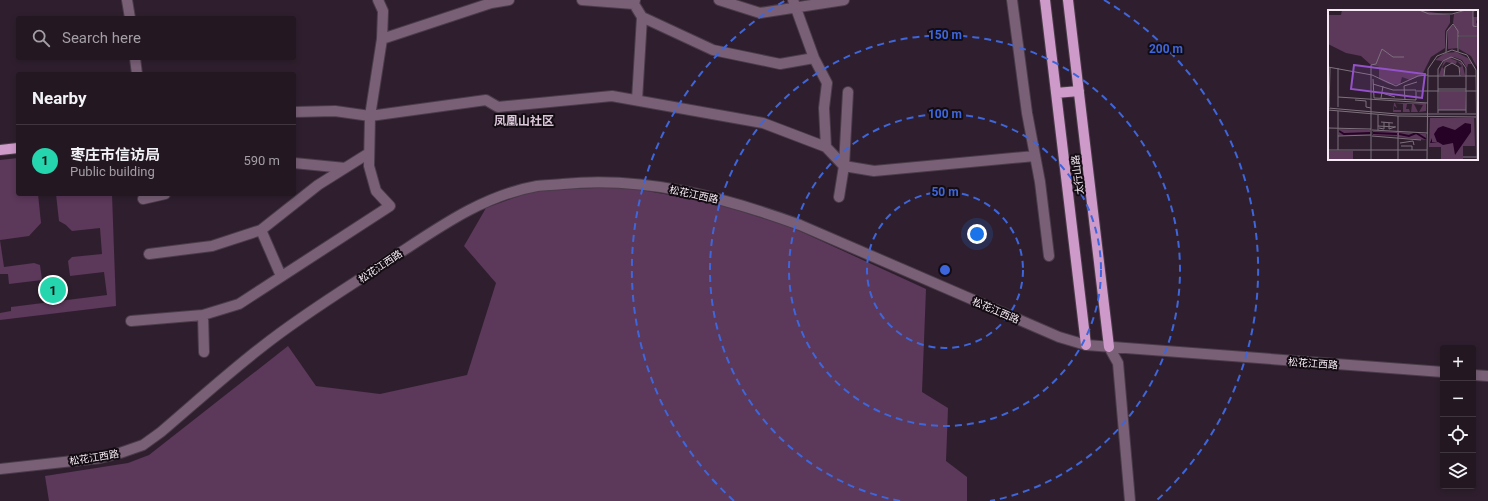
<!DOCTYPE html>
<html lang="en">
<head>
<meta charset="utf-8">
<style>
  :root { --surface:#231722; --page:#2b202a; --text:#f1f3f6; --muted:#a39fa5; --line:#403640; --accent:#25d5ae }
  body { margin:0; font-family:Roboto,"Noto Sans SC",sans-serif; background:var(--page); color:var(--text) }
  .controls { position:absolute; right:12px; bottom:12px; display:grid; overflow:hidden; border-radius:4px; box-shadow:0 2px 6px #0003 }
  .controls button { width:36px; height:36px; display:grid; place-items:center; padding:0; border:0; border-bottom:1px solid var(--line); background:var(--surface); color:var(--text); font:20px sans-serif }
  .you { position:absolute; left:977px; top:234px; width:14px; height:14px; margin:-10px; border:3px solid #fff; border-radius:50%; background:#1a73e8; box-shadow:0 0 0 6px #1a73e833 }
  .badge { display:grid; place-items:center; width:26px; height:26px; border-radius:50%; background:var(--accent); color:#111; font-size:13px; font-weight:700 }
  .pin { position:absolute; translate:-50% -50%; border:2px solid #fff; box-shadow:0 1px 4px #0006 }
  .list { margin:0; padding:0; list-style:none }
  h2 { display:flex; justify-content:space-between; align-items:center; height:52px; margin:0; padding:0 16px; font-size:17px }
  h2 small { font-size:13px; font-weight:400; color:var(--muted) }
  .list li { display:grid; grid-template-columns:26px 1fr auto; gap:12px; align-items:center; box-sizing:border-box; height:72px; padding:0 16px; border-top:1px solid var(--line) }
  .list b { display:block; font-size:15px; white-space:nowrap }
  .list p { margin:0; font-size:13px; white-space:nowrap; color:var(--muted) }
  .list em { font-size:13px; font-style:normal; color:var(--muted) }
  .icon { flex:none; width:22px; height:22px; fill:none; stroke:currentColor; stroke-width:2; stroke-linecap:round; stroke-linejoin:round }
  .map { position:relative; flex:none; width:1488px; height:501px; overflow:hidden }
  .search { position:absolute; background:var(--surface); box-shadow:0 2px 6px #0003; left:16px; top:16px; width:280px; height:44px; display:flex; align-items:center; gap:10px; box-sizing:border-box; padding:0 14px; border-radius:4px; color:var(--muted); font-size:15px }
  .panel { position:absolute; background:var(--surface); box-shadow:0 2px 6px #0003; left:16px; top:72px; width:280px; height:124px; border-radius:4px }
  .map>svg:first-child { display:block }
  .green { fill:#5c385a }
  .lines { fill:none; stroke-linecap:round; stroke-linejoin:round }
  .minor-casing { stroke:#4b3c4a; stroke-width:12 }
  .major-casing { stroke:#4b3c4a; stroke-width:12 }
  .minor { stroke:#796077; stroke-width:10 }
  .major { stroke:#ce9ac9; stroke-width:10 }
  .ring { fill:none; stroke:#3e66dc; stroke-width:2; stroke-dasharray:7 5 }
  .labels { text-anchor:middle; stroke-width:4; stroke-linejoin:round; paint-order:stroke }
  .street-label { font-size:10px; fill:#f6ebf5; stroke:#130c12 }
  .quarter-label { font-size:12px; font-weight:bold; fill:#dcc7da; stroke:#130c12 }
  .inset-river { fill:none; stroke:#270227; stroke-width:2 }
  .inset-road { fill:none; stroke:#7f717e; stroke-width:1 }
  .view { fill:#9452ca; fill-opacity:0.15; stroke:#9452ca; stroke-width:2 }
  .inset-edge { fill:none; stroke:#f6ebf5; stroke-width:2 }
  .centre { fill:#3e66dc; stroke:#130c12; stroke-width:2 }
  .ring-label { font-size:12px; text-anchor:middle; font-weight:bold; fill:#3e66dc; stroke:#130c12; stroke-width:4; stroke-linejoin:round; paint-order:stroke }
</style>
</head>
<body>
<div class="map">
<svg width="1488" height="501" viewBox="0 0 1488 501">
  <rect width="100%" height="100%" fill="#2f1f2e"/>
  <!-- green -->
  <path class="green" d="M18,158V194H38L41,223L29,236L0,240L4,267L34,263L40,265L42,280L9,284L8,274H0V160Z
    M624,187L715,203L793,228L926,289L922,392L948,408L946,461L967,477V501H49L45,476L128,463L149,455L288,346L316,386L380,394L467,375L496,283L464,246L486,208L536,190Z
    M56,194H112L116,306L0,320V313L11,311V307L107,295L104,272L70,276L68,261L72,257L102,254L100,228L72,231L66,225L59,221Z"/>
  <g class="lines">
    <!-- minor casing -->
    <g class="minor-casing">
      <path id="minor" d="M127,0L130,18
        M582,0L634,4
        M635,0L634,4L642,17L637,100
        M719,0L760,13L844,0
        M793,0L814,58L827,83L824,108L826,147
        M1012,0L1027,113L1040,182L1049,256
        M642,17L713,50L780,64L814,58
        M382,39L491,3L509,0
        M135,58L137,74
        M294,112L335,111L370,116L486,100L498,107L612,96L763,123L826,147L844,166L874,171L1035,156
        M294,163L345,168
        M839,197L844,166L848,92
        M143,199L165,194
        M149,254L212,246L261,230
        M281,276L261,230L318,185L369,153
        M203,315L204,352
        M131,321L203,315L239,304L390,206L376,191L369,166L370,116L382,39L383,11L378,0
        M1109,347L1118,363L1130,501
        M1473,375L1488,376
        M0,469L100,458L120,453L143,445L161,432C195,403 228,373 263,346C302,315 345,289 386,262C434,231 480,196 537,186C545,185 554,185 563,184C645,176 723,197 800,225L1059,337L1086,345L1443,372"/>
    </g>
    <!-- major casing -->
    <g class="major-casing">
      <path id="major" d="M1045,0L1086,345
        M1068,0L1109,347
        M1056,93L1079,91
        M0,150L18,148"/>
    </g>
    <!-- minor -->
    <use href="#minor" class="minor"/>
    <!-- major -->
    <use href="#major" class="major"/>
  </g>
  <!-- distance rings -->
  <g class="ring">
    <circle cx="945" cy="270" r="78"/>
    <circle cx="945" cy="270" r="156"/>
    <path d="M900 501A235 235 0 1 1 990 501"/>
    <path d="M734 501A313 313 0 0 1 786 0M1104 0A313 313 0 0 1 1156 501"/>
  </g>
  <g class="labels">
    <!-- street labels -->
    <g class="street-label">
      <text transform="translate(1077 175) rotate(-97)" y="4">太行山路</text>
      <text transform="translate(694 194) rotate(12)" y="4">松花江西路</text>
      <text transform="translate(380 266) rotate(-34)" y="4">松花江西路</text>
      <text transform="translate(996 310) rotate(23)" y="4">松花江西路</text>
      <text transform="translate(1313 363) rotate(4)" y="4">松花江西路</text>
      <text transform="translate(94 457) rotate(-9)" y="4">松花江西路</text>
    </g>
    <!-- quarter labels -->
    <g class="quarter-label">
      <text x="524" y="125">凤凰山社区</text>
    </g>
  </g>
  <!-- overview -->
  <g transform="translate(1328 10)">
    <rect width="150" height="150" fill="#2f1f2e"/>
    <path d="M14,0H90L122,5V13L117,21V38L103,47L94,65L82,70L74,67L72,75L61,74L51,69V57L43,55L33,46L18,43L0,34V5H13ZM139,0H150L145,2V7H150L148,12L150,16L147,17L150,18V25H131L125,13L126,4ZM125,15L130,22V38L120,39V19ZM131,27H150V59L143,46L131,39ZM128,42L140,48L144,53L146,59L144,54H140L139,58L134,50L126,47L114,51L107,50L117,43ZM122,48L134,53L137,65H133L131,58L134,56L129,51L128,54L118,52L114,57L116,59V65H111L116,51ZM111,82H137L138,100H111ZM66,93H98V101L91,102L95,95L86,94L90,102H83L84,94H79L78,99H81L82,102H75V94L67,93L69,98L66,96V100H73V102H65ZM102,108H146L147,136H135V150H113V137H101ZM11,119L42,120V124L11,125ZM45,121L69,122V126L45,125ZM70,122L98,124V130L70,127ZM0,141H25V150H0Z" fill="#5c385a"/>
    <path d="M137,113L143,114V122L127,145L125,133L115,135L110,132L102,133L104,128V132H109L106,124L110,118L115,116L127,120Z" fill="#270227"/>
    <path class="inset-river" d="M11,121L16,124L42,123M45,123L69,124M71,124L81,126L88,123L98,129"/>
    <path class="inset-road" d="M91,0L101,4H124L138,0M145,0V16L150,17M130,26H150M118,42L119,21L125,14L130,21V42M0,57L44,65L68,76L90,66L100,65M43,65V55L48,54L54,39L65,47H76M100,66H148M116,66L117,57L124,53L131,57L132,66M45,69L46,88L88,90V80M45,74L65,80H88M110,79H138M89,81H149M54,83L67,87M10,87L100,93M53,88L55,76M27,90L38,91V97L43,98M77,90L76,76L89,72M1,97L2,58M10,97V58M0,98L69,104H150M0,100L70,106L149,107M110,100H138M110,103V59L115,51L123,47L133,51L138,58V103M53,112L65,113M61,113V119L67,117M50,116L68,117M0,118L43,119M51,118L56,119V112M44,120L100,123M50,120V105M10,126L43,125M44,126L93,130M72,133L85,131L86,135M73,136H84V140M0,140H99M10,140V101M135,147H149M43,150V65M70,150V106M99,150L100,59L109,46L124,40L139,45L148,60L149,150"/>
    <path class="view" d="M26,55L97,64L94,88L23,79Z"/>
    <rect width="150" height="150" class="inset-edge"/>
  </g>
  <circle cx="945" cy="270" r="6" class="centre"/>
  <g class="ring-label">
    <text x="945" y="39">150 m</text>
    <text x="1166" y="53">200 m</text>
    <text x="945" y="118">100 m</text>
    <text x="945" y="196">50 m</text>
  </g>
</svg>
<div class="controls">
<button>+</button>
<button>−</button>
<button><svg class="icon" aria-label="locate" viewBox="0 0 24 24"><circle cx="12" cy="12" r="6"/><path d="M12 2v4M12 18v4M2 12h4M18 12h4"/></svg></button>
<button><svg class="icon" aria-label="layers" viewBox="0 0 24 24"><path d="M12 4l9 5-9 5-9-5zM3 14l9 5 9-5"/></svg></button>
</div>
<div class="you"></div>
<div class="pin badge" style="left:53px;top:290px">1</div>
<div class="search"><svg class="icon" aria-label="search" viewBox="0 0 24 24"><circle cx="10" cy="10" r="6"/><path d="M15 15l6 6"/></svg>Search here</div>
<section class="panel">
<h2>Nearby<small></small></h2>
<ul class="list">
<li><span class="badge">1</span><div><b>枣庄市信访局</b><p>Public building</p></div><em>590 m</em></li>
</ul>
</section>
</div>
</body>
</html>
